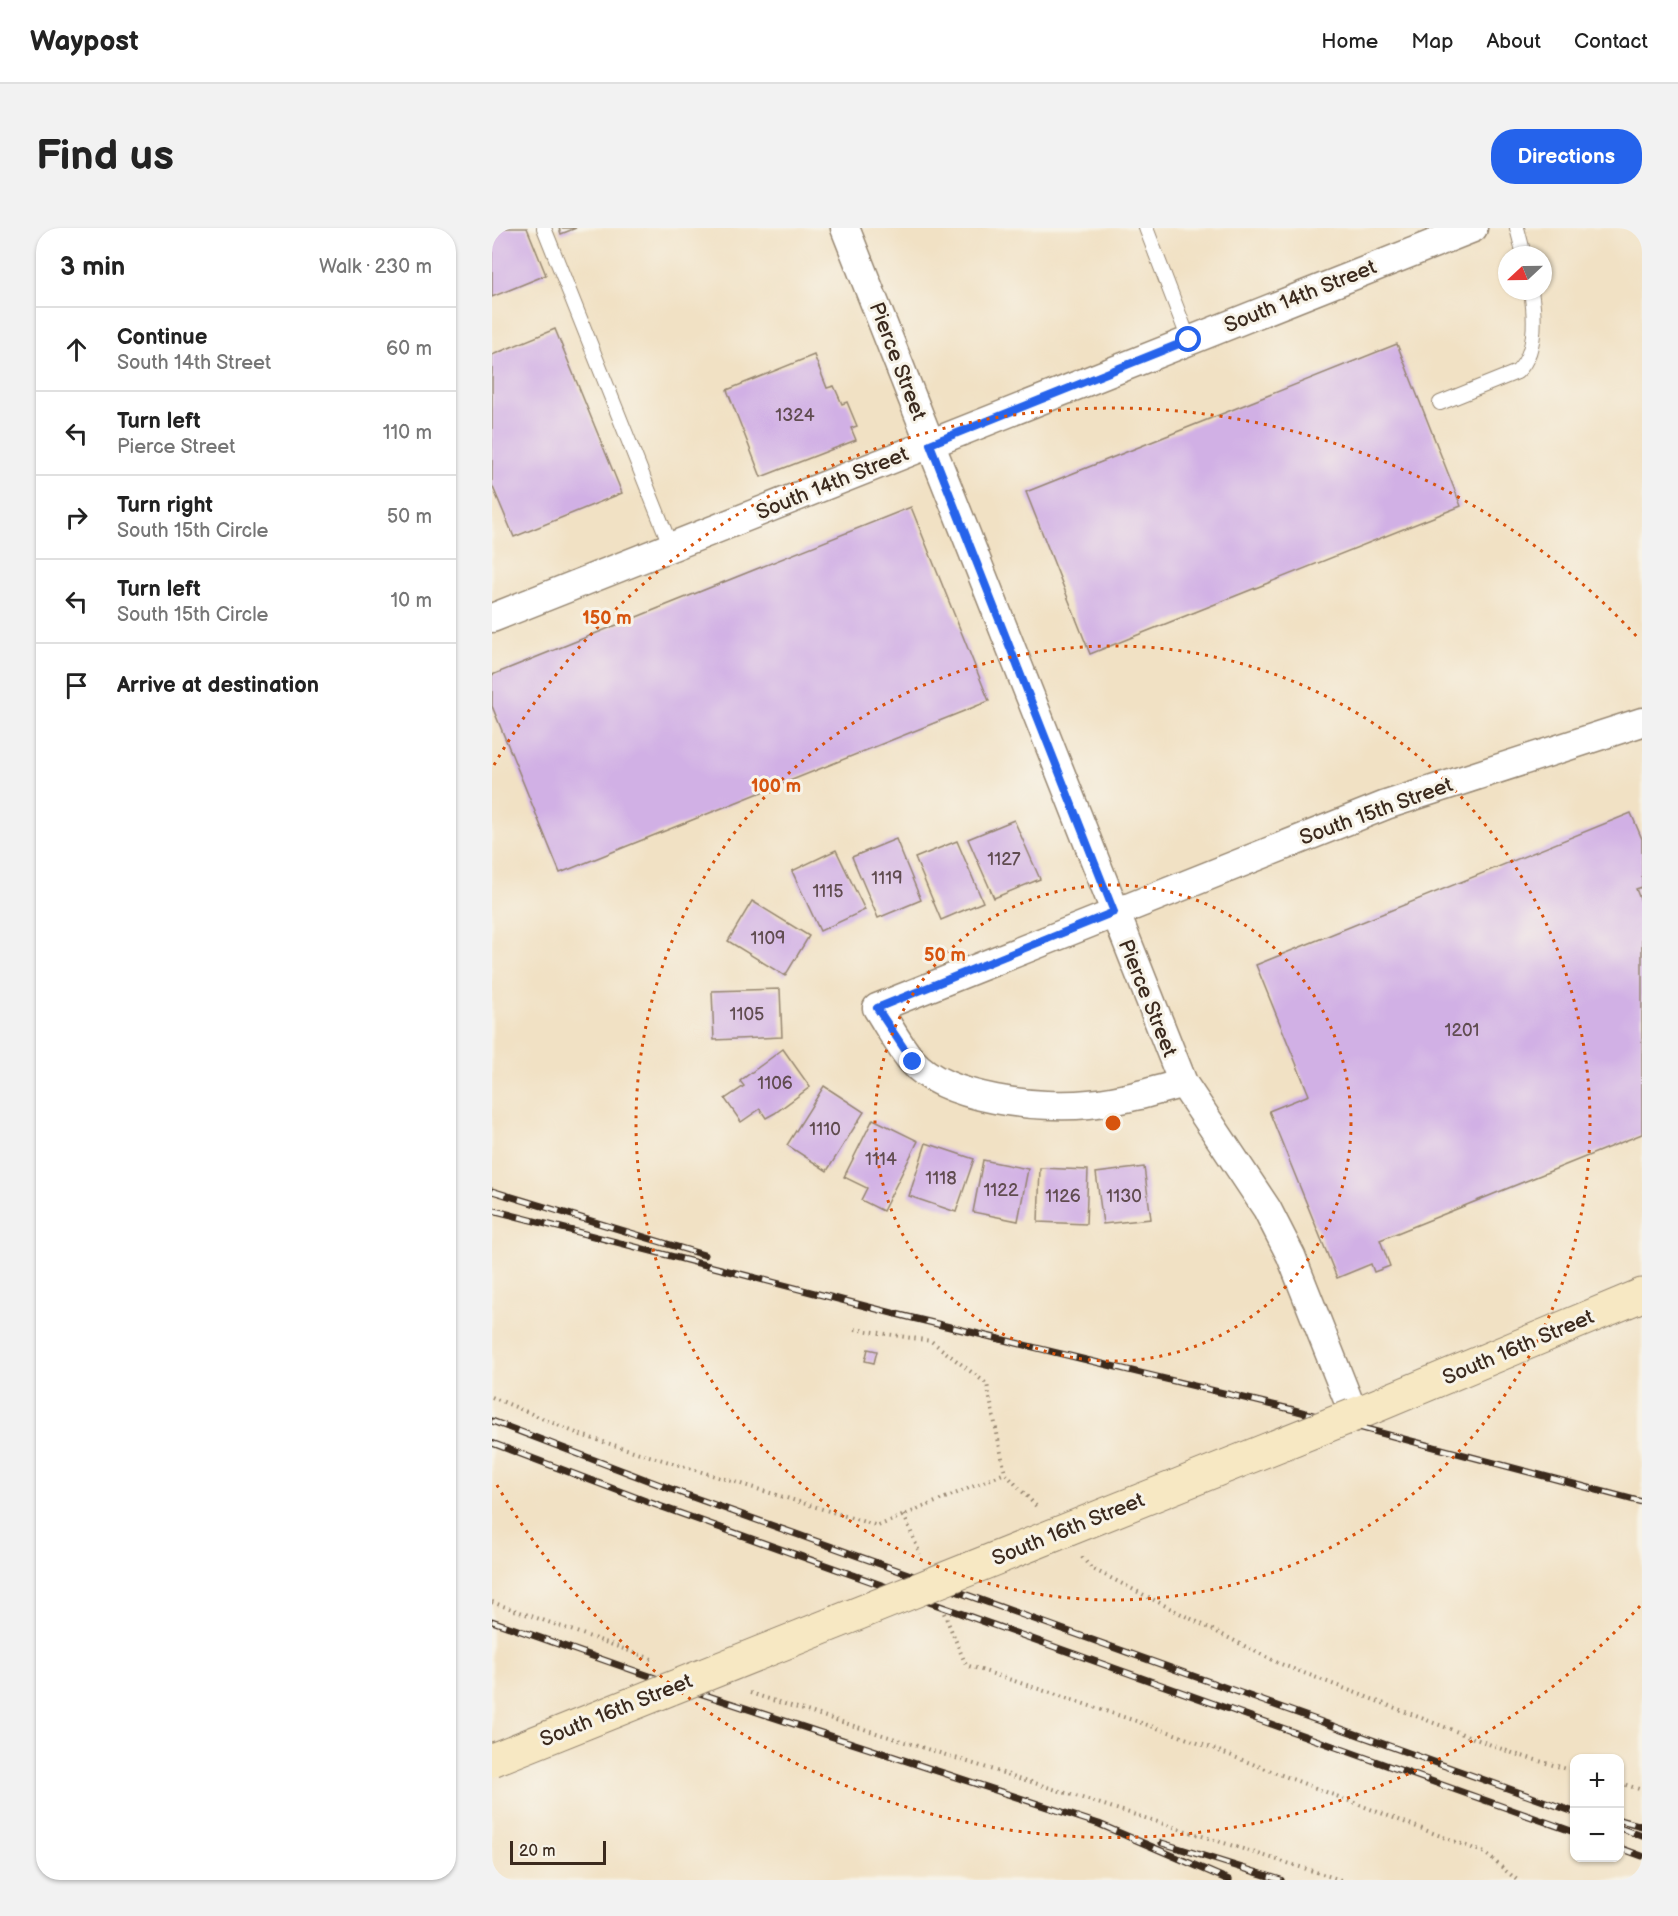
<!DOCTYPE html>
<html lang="en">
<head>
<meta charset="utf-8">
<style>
  :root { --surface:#fff; --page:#f2f2f2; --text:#222; --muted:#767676; --line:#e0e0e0; --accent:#2563eb }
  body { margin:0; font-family:"Balsamiq Sans",sans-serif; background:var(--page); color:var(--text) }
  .controls { position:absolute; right:18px; bottom:18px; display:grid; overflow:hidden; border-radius:12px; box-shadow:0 2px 4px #0004 }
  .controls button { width:54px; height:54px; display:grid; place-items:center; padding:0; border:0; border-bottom:2px solid var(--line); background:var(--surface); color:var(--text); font:30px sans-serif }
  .compass { position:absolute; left:1006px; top:18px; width:54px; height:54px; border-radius:50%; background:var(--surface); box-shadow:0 2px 4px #0004; rotate:248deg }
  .scale { position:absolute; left:18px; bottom:15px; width:96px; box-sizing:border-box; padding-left:6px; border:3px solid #3b2a1e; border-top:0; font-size:16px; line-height:21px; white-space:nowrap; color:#3b2a1e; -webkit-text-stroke:4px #f7f3e8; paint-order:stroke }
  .stop { position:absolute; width:18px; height:18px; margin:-14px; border:4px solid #2563eb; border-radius:50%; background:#fff }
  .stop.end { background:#2563eb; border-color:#fff; box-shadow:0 2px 6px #0008 }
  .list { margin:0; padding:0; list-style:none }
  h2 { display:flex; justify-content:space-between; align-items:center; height:78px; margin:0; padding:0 24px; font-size:26px }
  h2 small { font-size:20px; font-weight:400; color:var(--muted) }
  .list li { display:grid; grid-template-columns:39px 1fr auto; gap:18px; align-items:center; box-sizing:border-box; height:84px; padding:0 24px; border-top:2px solid var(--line) }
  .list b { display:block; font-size:22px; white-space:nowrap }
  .list p { margin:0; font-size:20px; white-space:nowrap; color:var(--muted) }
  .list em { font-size:20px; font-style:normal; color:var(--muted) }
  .icon { flex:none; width:33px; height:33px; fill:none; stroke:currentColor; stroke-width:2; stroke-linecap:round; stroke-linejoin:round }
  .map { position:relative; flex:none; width:1150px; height:1652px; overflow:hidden; border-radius:24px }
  header { display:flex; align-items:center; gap:36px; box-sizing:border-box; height:84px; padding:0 30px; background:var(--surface); border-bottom:2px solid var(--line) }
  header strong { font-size:28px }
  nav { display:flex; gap:33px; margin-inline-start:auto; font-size:21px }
  .intro { display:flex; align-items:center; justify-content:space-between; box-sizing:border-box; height:144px; padding:0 36px }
  h1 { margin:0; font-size:42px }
  .button { padding:15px 27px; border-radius:24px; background:var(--accent); color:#fff; font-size:21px; font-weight:700 }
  main { display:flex; gap:36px; padding:0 36px }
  aside { flex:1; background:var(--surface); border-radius:24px; box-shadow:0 2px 4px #0004 }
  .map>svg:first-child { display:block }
  .building { fill:#d1b0e5 }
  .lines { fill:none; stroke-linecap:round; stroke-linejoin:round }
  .lane-casing { stroke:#968671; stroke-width:16 }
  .street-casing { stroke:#968671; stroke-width:31 }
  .secondary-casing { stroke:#968671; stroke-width:35 }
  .path { stroke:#968671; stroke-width:4; stroke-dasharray:1.5 4.5; stroke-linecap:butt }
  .lane { stroke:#fff; stroke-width:14 }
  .street { stroke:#fff; stroke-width:28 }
  .secondary { stroke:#f7e8c3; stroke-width:33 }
  .rail-casing { stroke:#3b2a1e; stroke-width:7 }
  .rail { stroke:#f7f3e8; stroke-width:4.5; stroke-dasharray:14; stroke-linecap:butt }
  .secondary-bridge-casing { stroke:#968671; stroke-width:35; stroke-linecap:butt }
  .secondary-bridge { stroke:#f7e8c3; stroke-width:33 }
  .route { stroke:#2563eb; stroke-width:8 }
  .ring { fill:none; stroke:#d7540e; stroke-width:3; stroke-dasharray:3 6 }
  .labels { text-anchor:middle; stroke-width:6; stroke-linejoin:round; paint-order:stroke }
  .number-label { font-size:18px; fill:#604c50 }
  .street-label { font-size:21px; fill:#3b2a1e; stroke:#f7f3e8 }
  .centre { fill:#d7540e; stroke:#f7f3e8; stroke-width:3 }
  .ring-label { font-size:18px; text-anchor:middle; font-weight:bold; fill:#d7540e; stroke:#f7f3e8; stroke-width:6; stroke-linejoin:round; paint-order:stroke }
</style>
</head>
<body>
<header>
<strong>Waypost</strong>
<nav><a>Home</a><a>Map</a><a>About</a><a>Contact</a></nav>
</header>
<div class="intro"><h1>Find us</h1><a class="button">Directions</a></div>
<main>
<aside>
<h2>3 min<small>Walk · 230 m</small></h2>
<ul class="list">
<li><svg class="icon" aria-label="ahead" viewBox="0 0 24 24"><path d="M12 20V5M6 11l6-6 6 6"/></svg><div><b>Continue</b><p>South 14th Street</p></div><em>60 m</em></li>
<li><svg class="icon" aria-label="left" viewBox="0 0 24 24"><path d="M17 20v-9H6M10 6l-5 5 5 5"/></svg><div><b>Turn left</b><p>Pierce Street</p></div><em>110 m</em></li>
<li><svg class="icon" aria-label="right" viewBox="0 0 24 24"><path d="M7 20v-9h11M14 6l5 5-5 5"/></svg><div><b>Turn right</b><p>South 15th Circle</p></div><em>50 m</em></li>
<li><svg class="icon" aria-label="left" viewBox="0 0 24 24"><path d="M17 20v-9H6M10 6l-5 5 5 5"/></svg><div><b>Turn left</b><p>South 15th Circle</p></div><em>10 m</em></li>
<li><svg class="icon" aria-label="arrive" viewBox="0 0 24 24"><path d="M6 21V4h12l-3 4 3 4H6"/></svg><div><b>Arrive at destination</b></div></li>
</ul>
</aside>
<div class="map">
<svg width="1150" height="1652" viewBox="0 0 1150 1652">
  <rect width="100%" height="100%" fill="#f7f3e8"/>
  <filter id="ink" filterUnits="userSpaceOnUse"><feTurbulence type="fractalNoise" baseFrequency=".0167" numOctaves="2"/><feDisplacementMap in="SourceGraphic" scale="12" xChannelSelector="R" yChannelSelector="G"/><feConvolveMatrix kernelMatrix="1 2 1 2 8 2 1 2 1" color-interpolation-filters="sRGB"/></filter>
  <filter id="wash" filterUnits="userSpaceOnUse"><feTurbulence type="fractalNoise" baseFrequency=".008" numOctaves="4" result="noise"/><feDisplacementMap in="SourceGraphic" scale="24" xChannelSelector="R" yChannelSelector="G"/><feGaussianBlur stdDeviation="1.35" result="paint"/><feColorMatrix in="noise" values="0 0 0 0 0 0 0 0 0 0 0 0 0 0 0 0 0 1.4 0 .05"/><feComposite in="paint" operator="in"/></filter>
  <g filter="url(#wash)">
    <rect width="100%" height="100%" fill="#f1e1c4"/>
    <g id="blocks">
      <!-- building -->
      <path class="building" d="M0,0H35L54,47L0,69Z
        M67,0H84L69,6Z
        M63,101L130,265L22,309L0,257V127Z
        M905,116L969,278L598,426L534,264Z
        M322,127L335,160L342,158L350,176L355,174L365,198L359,200L364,212L269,249L235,162Z
        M419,279L497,473L68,645L0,478V447Z
        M1139,585L1150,611V659L1144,661L1150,676V906L888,1012L898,1038L882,1044L879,1036L845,1050L777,883L817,867L764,737Z
        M522,592L548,651L502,670L476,611Z
        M404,611L429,672L386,690L360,629Z
        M465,613L491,674L449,692L423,630Z
        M344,622L373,682L328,703L300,643Z
        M260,673L317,708L293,748L236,713Z
        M288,761L290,809L222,812L220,763Z
        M291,821L318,859L283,885L274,890L268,881L249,894L233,871L252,858L248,853Z
        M332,858L372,884L335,943L295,917Z
        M381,891L426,913L391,983L369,972L375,960L352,949Z
        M434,915L482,931L464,984L417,968Z
        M491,932L536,941L526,993L481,984Z
        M652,939L659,991L611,996L604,945Z
        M548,940L596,942L594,996L546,994Z
        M376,1121L385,1123L382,1135L373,1133Z"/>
    </g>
  </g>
  <g filter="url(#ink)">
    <use href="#blocks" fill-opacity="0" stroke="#968671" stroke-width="1.5"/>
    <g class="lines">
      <!-- lane casing -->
      <g class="lane-casing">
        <path id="lane" d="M52,0L179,319
          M654,0L697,112
          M1025,0L1032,27
          M948,175L1025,144C1045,125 1043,88 1039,63"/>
      </g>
      <!-- street casing -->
      <g class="street-casing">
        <path id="street" d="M353,0L691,855L775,981L799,1028L862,1187
          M0,390L981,0
          M691,855C660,864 629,873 597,876C549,881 454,872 420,833C407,818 396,797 385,780L894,577L1150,494"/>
      </g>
      <!-- secondary casing -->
      <g class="secondary-casing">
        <path id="secondary" d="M862,1187L1150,1067"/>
      </g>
      <!-- path -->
      <path class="path" d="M363,1101L439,1113L495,1156L513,1245L545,1279
        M0,1169L89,1207L386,1298L513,1245
        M412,1287L428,1326
        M590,1329L599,1340L786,1435L1023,1526L1082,1543
        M0,1374L163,1432
        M452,1385L474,1437L680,1505L993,1625L1025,1652
        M258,1465L849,1652
        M1128,1555L1150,1562"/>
      <!-- lane -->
      <use href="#lane" class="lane"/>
      <!-- street -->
      <use href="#street" class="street"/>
      <!-- secondary -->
      <use href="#secondary" class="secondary"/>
      <!-- rail casing -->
      <g class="rail-casing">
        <path id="rail" d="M0,963L212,1027
          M0,982L404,1086L802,1182L1150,1274
          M0,1193L192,1266L1082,1584
          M0,1215L159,1275L1082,1604
          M0,1393L192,1460L607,1596L737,1652
          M1128,1592L1150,1598
          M1128,1600L1150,1608
          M670,1615L789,1652
          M1128,1620L1150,1628"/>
      </g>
      <!-- rail -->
      <use href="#rail" class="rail"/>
      <!-- secondary-bridge casing -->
      <g class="secondary-bridge-casing">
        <path id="secondary-bridge" d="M0,1532L862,1187"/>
      </g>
      <!-- secondary-bridge -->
      <use href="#secondary-bridge" class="secondary-bridge"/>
    </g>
  </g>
  <g class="lines" filter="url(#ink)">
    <!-- route -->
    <path class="route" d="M421,834L385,780L622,684L438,216L697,112"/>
  </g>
  <!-- distance rings -->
  <g class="ring">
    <circle cx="621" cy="895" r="238"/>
    <circle cx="621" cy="895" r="477"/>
    <path d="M1148 1378A715 715 0 0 1 2 1252M2 537A715 715 0 0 1 1148 412"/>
  </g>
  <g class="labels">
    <!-- number labels -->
    <g class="number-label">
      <text x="303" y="193">1324</text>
      <text x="512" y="637">1127</text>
      <text x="395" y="656">1119</text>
      <text x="336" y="669">1115</text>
      <text x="276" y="716">1109</text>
      <text x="255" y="792">1105</text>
      <text x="970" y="808">1201</text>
      <text x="283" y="861">1106</text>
      <text x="333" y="907">1110</text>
      <text x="389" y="937">1114</text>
      <text x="449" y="956">1118</text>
      <text x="509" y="968">1122</text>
      <text x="571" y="974">1126</text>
      <text x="632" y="974">1130</text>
    </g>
    <!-- street labels -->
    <g class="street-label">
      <text transform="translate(808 68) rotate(-22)" y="7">South 14th Street</text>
      <text transform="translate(406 133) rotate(69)" y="7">Pierce Street</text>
      <text transform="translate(340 255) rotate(-22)" y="7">South 14th Street</text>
      <text transform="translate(884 583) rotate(-20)" y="7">South 15th Street</text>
      <text transform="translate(656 770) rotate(68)" y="7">Pierce Street</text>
      <text transform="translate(1026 1119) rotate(-23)" y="7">South 16th Street</text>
      <text transform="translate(576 1301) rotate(-22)" y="7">South 16th Street</text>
      <text transform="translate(124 1482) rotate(-22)" y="7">South 16th Street</text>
    </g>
  </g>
  <circle cx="621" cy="895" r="9" class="centre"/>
  <g class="ring-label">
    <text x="115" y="396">150 m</text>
    <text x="284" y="564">100 m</text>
    <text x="453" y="733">50 m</text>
  </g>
</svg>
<div class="controls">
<button>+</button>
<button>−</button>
</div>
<svg class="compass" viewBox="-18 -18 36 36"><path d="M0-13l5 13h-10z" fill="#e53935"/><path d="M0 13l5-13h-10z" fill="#767676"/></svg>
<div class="scale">20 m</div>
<div class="stop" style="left:697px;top:112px"></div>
<div class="stop end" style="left:421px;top:834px"></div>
</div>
</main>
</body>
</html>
